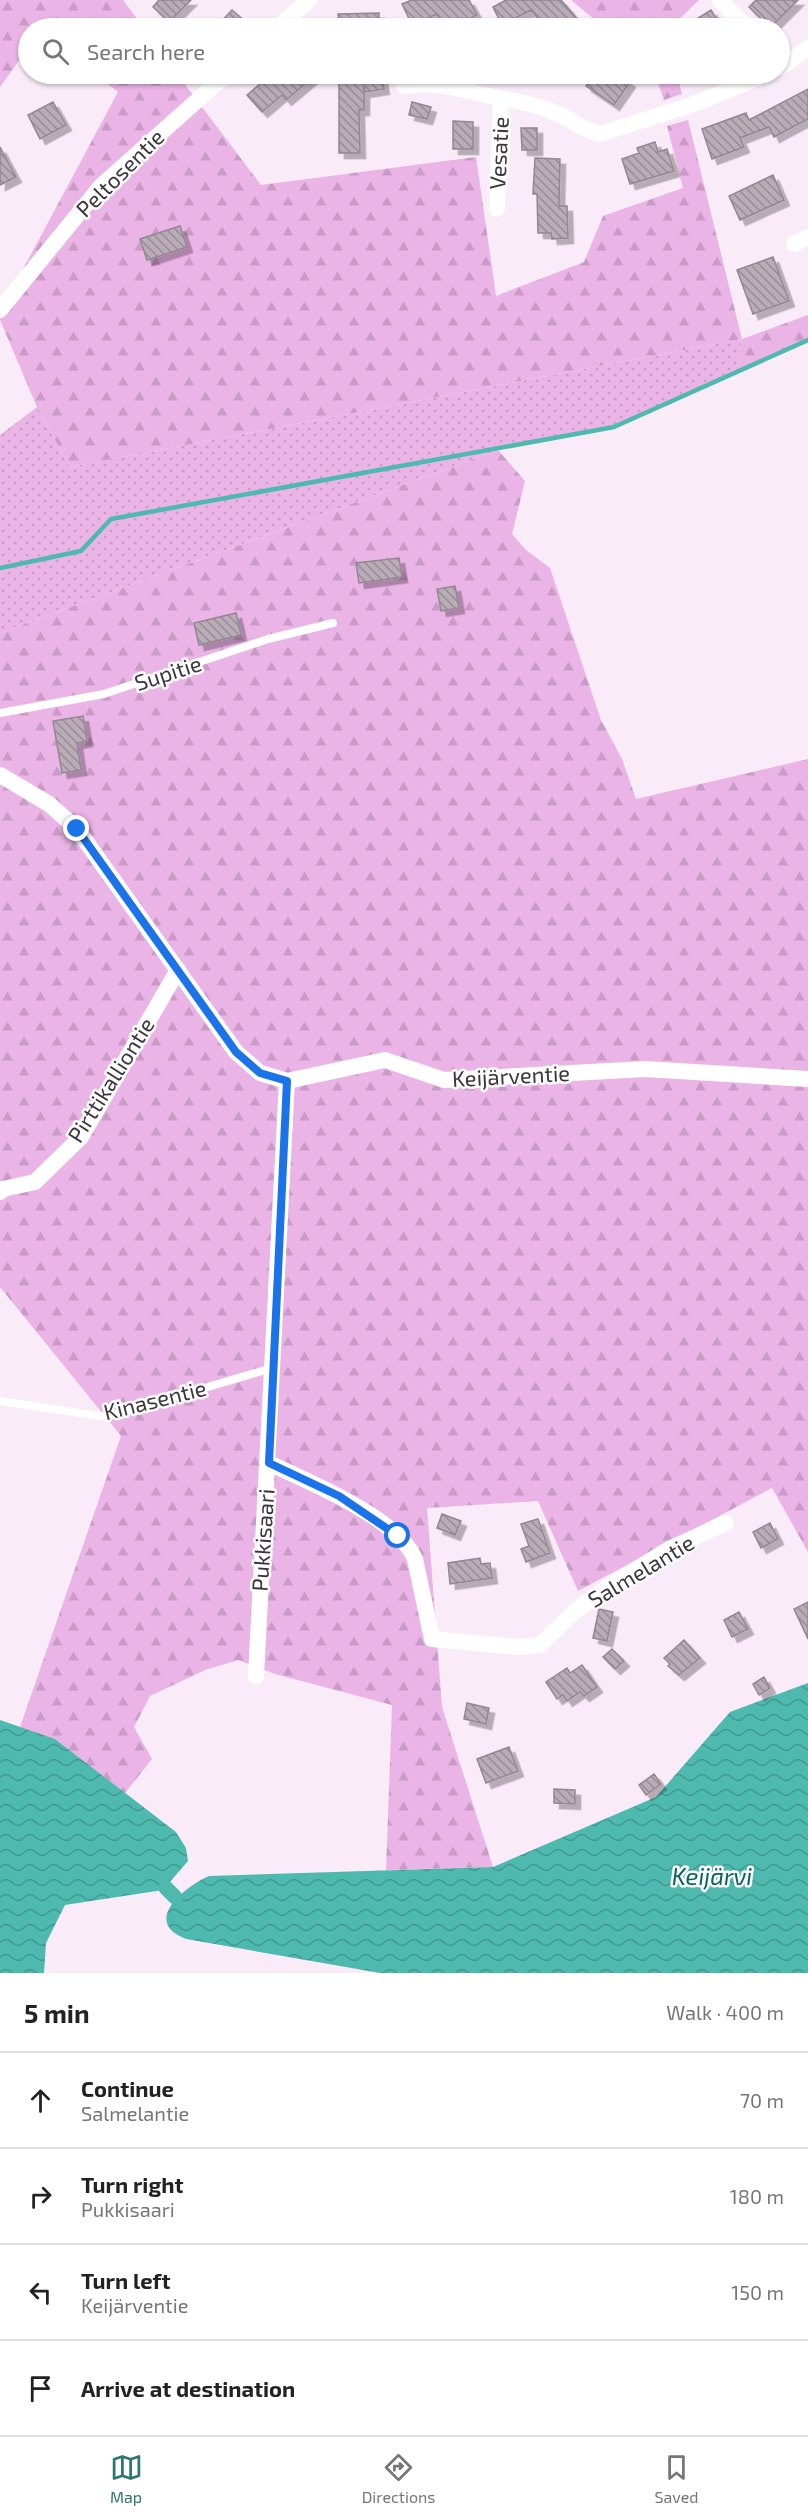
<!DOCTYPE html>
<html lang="en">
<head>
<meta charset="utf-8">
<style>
  :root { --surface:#fff; --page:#f6f6f6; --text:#222; --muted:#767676; --line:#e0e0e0; --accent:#2e766e }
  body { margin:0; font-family:"Exo 2",sans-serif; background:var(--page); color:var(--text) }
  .stop { position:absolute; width:18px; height:18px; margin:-14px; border:4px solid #1a73e8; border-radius:50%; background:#fff }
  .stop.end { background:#1a73e8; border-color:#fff; box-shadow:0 2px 6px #0008 }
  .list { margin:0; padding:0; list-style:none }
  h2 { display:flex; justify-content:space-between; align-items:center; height:78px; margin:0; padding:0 24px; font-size:26px }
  h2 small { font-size:20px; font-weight:400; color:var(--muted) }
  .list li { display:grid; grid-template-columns:39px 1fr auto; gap:18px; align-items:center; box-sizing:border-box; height:96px; padding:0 24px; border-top:2px solid var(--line) }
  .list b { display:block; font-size:22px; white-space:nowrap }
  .list p { margin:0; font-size:20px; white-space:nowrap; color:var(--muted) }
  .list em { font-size:20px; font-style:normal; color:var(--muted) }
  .icon { flex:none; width:33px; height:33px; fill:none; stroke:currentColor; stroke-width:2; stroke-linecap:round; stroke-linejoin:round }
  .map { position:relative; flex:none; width:808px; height:1973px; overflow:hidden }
  .search { position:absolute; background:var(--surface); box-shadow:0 2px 4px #0004; left:18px; right:18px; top:18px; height:66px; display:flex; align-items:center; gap:15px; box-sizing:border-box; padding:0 21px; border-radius:33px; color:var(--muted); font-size:22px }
  .sheet { height:462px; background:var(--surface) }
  nav { display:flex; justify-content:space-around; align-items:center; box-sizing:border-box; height:84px; border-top:2px solid var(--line); background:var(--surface); font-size:16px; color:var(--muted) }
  nav a { display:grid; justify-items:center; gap:3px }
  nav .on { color:var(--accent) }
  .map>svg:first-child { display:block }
  .grass { fill:url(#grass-dots) }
  .forest { fill:url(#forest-firs) }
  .water { fill:url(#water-waves) }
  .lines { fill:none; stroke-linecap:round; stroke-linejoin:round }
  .stream { stroke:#4ebaaf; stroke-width:4.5 }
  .canal { stroke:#4ebaaf; stroke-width:15 }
  .building { fill:url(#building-back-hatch); stroke:#948793; stroke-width:1.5; filter:url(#shadow) }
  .lane { stroke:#fff; stroke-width:8 }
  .street { stroke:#fff; stroke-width:16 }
  .route { stroke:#1a73e8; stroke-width:8 }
  .labels { text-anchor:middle; stroke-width:5; stroke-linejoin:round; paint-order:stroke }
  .street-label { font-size:22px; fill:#3b363b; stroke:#fdfdfd }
  .water-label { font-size:24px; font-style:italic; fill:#06645d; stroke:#fdfdfd }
</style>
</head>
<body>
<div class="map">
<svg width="808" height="1973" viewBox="0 0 808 1973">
  <defs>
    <pattern id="grass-dots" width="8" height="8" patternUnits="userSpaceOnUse" patternTransform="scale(1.5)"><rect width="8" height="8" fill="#ebb4e6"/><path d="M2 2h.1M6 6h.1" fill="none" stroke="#ca9bc6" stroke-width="1.8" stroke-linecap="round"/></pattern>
    <pattern id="forest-firs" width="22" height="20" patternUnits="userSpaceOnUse" patternTransform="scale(1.5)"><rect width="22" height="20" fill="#ebb4e6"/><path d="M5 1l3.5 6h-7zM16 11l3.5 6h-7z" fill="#ca9bc6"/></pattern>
    <pattern id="water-waves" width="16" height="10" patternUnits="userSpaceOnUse" patternTransform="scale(1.5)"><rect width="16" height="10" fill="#4ebaaf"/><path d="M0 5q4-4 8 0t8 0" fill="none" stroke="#429890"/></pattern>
    <pattern id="building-back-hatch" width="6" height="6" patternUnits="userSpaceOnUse" patternTransform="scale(1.5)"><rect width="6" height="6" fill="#b9acb7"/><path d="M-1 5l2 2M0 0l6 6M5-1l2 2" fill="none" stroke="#988d96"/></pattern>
    <filter id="shadow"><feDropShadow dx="5.5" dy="5.5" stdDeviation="0" flood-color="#0004"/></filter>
  </defs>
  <rect width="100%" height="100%" fill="#f9ebf8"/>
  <!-- grass -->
  <path class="grass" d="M742,339L736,374L614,427L498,450L0,633V435L37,407L70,467Z"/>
  <!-- forest -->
  <path class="forest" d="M0,0H123L144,28H28V48L0,87Z
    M571,0H699L670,28H605Z
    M95,74H177L261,185L476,157L496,296L584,262L603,216L683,188L667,126L688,120L742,339L808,315V340L736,374L742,339L70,467L37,407L0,320V312L118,92Z
    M655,74H677L682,94L664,100Z
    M498,450L525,481L512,534L526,550L550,568L601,720L622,759L636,799L808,759V1552L772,1488L578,1591L538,1501L427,1508L442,1707L493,1867L386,1870L392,1705L275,1674L238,1660L205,1670L150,1696L134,1727L152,1759L125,1793L55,1739L20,1727L121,1436L0,1287V633Z"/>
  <!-- water -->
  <path class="water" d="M808,1683V1973H380L186,1939C141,1922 184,1887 209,1876L493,1867L656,1797L730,1712Z
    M0,1720L55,1739L176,1832L186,1848L188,1861L163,1890L65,1905L46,1943L44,1973H0Z"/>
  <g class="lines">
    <!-- stream -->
    <path class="stream" d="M0,568L81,551L111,519L614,427L808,340"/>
    <!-- canal -->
    <path class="canal" d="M166,1888L175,1897"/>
  </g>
  <!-- building -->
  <path class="building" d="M159,0H191L169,22L153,7Z
    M412,0H469L477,15L464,22L462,18L443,27L437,14L412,25L402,4Z
    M506,0H561L585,28H546L531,10L502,25L493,7Z
    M756,0H798L770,28L749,7Z
    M232,10L253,28H227L220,23Z
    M711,10L722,28H700L695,20Z
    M379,13V27L339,28L338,14Z
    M262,74H317L286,100L282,95L262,112L247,95L267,78Z
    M595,74H618L630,82L614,105L586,86Z
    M382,78L384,89L365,92L364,86V110H359L360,153H339V83H364L363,80Z
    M808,89V119L774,137L769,127L740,138L744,147L712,159L702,129L746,113L749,120Z
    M53,102L66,125L40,139L28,115Z
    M412,102L431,107L427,119L409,115Z
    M453,121L473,122V149H453Z
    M521,128H537V150H522Z
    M655,142L658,152L667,149L674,171L630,184L622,159L639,153L637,148Z
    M0,147L16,177L0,185Z
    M535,158L560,159L559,206H567L568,238L552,239L551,233H538L537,194H533Z
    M773,175L784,200L740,220L729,196Z
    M180,226L187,247L147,260L140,239Z
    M773,257L789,301L753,314L737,270Z
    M399,558L402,577L359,583L356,563Z
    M455,586L459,608L441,611L437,589Z
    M236,613L241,635L199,645L194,623Z
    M83,716L87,741L77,743L81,770L62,773L53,721Z
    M442,1514L461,1521L455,1535L437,1528Z
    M538,1519L550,1553L526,1562L521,1549L529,1546L521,1524Z
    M770,1523L778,1539L761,1548L753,1532Z
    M480,1558L481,1564L490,1563L492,1578L450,1584L448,1563Z
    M808,1602V1639L794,1609Z
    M599,1609L613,1612L607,1641L593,1638Z
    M739,1612L748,1629L732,1637L724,1620Z
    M684,1640L700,1658L679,1675L668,1666L670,1664L664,1658Z
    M612,1649L624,1661L615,1669L603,1657Z
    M582,1665L597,1687L584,1696L580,1692L567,1701L563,1695L557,1699L546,1682L567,1668L570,1673Z
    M764,1677L770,1688L759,1695L753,1684Z
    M467,1703L489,1708L486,1724L464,1719Z
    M509,1747L518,1771L486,1783L477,1759Z
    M654,1774L661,1784L646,1795L639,1785Z
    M554,1789L575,1790V1804L554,1803Z"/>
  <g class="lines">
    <!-- lane -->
    <path class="lane" d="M0,713L104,694L268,639L333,623
      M0,1401L106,1417L272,1368"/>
    <!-- street -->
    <path class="street" d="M719,0L748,28
      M277,28L309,0
      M780,68L808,48
      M404,86C438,81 467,91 500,98C519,102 537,104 554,112C571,119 582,130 600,134L694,104L768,74
      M497,209L501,98
      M794,244L808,237
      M0,310L101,186L227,74
      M0,775L49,804L77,829L236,1052L260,1073L287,1081L385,1060L444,1080L645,1069L808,1079
      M0,1192L3,1189L35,1182L81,1137L178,970
      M269,1463C309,1482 398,1518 415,1559L432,1639L519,1647L540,1645L574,1612L612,1584L669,1549L726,1523
      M256,1676L287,1081"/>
  </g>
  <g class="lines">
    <!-- route -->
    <path class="route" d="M77,829L236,1052L260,1073L287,1081L269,1463L339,1496L398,1536"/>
  </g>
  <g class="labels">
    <!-- street labels -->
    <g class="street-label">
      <text transform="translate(499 153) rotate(-87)" y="8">Vesatie</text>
      <text transform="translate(120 173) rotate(-45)" y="8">Peltosentie</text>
      <text transform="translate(168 673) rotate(-18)" y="8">Supitie</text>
      <text transform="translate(511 1076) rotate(-3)" y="8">Keijärventie</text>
      <text transform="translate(111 1080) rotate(-58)" y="8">Pirttikalliontie</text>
      <text transform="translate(155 1400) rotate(-14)" y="8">Kinasentie</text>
      <text transform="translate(263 1540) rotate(-86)" y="8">Pukkisaari</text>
      <text transform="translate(641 1571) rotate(-31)" y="8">Salmelantie</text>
    </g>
    <!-- water labels -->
    <g class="water-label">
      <text x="712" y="1885">Keijärvi</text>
    </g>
  </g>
</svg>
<div class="stop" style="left:398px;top:1536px"></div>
<div class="stop end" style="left:77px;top:829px"></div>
<div class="search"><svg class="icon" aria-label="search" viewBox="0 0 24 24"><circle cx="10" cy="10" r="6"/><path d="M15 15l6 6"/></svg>Search here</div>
</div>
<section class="sheet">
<h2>5 min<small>Walk · 400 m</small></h2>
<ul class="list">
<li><svg class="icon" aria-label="ahead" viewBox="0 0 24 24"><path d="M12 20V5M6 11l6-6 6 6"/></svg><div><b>Continue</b><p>Salmelantie</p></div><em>70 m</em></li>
<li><svg class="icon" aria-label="right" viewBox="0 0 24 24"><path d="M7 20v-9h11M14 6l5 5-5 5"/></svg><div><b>Turn right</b><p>Pukkisaari</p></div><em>180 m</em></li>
<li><svg class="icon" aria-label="left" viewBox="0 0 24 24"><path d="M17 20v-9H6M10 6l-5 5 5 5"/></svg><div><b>Turn left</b><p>Keijärventie</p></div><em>150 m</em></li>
<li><svg class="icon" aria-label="arrive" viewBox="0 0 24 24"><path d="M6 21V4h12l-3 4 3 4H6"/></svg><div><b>Arrive at destination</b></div></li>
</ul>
</section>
<nav>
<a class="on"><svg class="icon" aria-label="map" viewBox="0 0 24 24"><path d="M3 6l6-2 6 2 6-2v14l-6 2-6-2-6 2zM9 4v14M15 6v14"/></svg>Map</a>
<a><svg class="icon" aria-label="directions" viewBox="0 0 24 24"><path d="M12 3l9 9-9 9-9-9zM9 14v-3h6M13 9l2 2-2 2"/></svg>Directions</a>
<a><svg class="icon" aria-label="saved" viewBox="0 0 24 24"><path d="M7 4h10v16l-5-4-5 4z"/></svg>Saved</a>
</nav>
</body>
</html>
